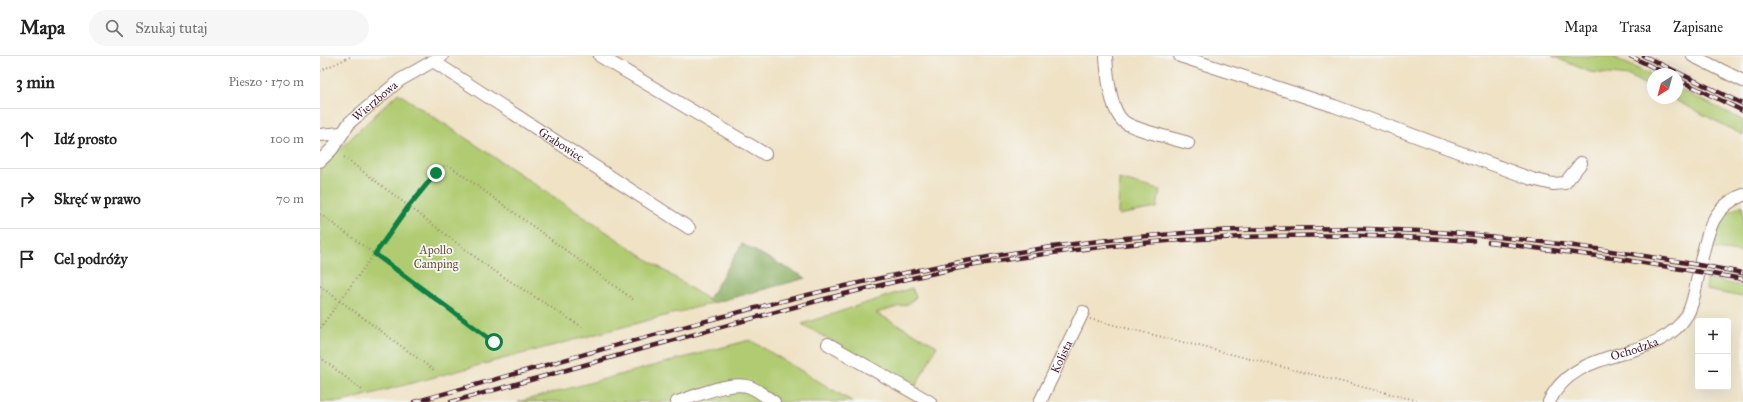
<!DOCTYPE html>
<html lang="pl">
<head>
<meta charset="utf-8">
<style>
  :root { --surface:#fff; --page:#f6f6f6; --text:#222; --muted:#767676; --line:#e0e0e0 }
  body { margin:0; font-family:"IM FELL Great Primer",serif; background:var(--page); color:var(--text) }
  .controls { position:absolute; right:12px; bottom:12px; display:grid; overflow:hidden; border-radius:4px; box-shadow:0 4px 16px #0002 }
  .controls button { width:36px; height:36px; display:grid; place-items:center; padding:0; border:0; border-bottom:1px solid var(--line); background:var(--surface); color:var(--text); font:20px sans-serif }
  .compass { position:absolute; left:1327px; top:12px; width:36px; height:36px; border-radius:50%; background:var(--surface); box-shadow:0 4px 16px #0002; rotate:216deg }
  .stop { position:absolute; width:12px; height:12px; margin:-9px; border:3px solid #0b8043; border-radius:50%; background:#fff }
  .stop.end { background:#0b8043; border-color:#fff; box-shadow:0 1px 4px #0008 }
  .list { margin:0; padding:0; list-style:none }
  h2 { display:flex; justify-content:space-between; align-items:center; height:52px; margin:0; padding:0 16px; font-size:17px }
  h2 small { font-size:13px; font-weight:400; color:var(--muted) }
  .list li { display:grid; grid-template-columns:26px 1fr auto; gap:12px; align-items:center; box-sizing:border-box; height:60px; padding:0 16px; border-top:1px solid var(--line) }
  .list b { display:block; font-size:15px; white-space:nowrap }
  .list em { font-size:13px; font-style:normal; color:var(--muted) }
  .icon { flex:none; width:22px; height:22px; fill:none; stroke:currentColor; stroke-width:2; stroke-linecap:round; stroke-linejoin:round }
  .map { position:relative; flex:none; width:1423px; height:346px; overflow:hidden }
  header { display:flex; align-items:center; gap:24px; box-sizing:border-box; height:56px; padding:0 20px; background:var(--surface); border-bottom:1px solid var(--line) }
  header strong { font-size:19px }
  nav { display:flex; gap:22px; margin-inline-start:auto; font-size:14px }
  .search { width:280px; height:36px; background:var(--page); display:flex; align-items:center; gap:10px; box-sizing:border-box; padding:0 14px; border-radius:22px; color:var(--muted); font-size:15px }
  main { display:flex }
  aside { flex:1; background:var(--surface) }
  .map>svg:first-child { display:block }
  .green { fill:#b0cb71; stroke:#7d754e }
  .forest { fill:#8caf63; stroke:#6b6747 }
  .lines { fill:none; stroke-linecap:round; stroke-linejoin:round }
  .minor-casing { stroke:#9c8078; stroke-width:14 }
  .path { stroke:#9c8078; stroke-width:2; stroke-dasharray:1 3; stroke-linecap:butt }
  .minor { stroke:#fff; stroke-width:12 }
  .rail-casing { stroke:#4a1f2b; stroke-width:4.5 }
  .rail { stroke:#f6f6f2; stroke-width:3; stroke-dasharray:9; stroke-linecap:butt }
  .route { stroke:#0b8043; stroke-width:5 }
  .labels { text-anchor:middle; stroke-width:3.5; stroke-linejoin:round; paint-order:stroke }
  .street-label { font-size:12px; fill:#4a1f2b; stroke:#f6f6f2 }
  .park-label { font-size:12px; fill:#695340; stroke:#f6f6f2 }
</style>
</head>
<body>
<header>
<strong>Mapa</strong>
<div class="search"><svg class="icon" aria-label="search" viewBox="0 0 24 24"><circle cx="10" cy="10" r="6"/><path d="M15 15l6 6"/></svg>Szukaj tutaj</div>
<nav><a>Mapa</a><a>Trasa</a><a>Zapisane</a></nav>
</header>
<main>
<aside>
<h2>3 min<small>Pieszo · 170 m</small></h2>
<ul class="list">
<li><svg class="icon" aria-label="ahead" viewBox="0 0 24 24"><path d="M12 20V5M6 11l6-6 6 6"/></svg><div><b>Idź prosto</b></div><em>100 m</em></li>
<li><svg class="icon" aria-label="right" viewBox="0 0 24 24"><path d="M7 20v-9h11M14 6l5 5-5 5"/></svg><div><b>Skręć w prawo</b></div><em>70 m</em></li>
<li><svg class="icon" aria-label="arrive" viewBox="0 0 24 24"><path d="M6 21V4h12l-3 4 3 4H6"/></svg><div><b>Cel podróży</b></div></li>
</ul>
</aside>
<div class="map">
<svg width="1423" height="346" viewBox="0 0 1423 346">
  <rect width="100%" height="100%" fill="#f6f6f2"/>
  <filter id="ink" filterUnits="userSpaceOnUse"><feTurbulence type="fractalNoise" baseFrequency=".025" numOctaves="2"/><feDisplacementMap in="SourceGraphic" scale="8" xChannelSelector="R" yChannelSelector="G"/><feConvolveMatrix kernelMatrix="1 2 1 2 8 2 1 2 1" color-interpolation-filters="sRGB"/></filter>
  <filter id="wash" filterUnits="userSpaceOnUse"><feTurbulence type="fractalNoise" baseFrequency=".012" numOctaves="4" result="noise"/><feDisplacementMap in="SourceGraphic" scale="16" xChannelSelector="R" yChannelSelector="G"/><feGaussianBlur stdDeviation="0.9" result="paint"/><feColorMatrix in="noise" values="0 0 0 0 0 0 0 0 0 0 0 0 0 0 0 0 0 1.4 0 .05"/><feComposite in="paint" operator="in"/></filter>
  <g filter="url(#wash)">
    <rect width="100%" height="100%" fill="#efe2c5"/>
    <!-- green -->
    <path class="green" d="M1232,0H1291L1333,20V33L1309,20L1270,16Z
      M1357,32L1423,64V79L1351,42H1357Z
      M78,37L393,247L21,346H0V112Z
      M799,123L840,134L837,152L798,159Z
      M1423,149V197L1392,192L1402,160Z
      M1387,223L1423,230V241L1386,234Z
      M592,232L596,241L588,248L556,257L617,290L594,333L482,268Z
      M430,284L533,346H198Z"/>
    <!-- forest -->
    <path class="forest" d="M422,188L486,222L393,247L388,244Z"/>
  </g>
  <g filter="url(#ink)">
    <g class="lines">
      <!-- minor casing -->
      <g class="minor-casing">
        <g id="minor">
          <path d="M280,0L445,98"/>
          <path d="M786,0C787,17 790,53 803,65C811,73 855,83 868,87"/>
          <path d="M860,0L1014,50L1212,123L1233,128L1245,127L1261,107"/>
          <path d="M1373,0L1423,25"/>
          <path id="s1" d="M113,5L369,172"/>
          <path d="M0,79L21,77"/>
          <path id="s2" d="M0,105L12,93L30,66L80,24L122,0"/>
          <path d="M1381,205C1388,175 1392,151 1423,139"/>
          <path d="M508,288L610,346"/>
          <path d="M357,346C376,340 411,324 430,331C438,334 446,341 454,346"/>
          <path id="s3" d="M720,346L763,256"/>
          <path id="s4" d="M1229,346C1256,287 1338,308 1367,259C1374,247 1375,233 1378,220"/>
        </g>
      </g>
      <!-- path -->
      <path class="path" d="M0,15L32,0
        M24,101L171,213L262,271
        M0,158L174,286
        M0,230L115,315
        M770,263L1103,346
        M0,272L89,150L123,110H130L314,244
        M0,301L42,334"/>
      <!-- minor -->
      <use href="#minor" class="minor"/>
      <!-- rail casing -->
      <g class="rail-casing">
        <path id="rail" d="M1310,0L1347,18
          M1324,0L1423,48
          M1357,23L1423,55
          M1169,186L1293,202L1423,223
          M94,346C312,286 530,217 754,188C869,173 985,169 1100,175C1208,181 1316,197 1423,217
          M131,346C215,323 299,299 383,276C480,249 578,222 678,205C836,179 994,174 1153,185"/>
      </g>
      <!-- rail -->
      <use href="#rail" class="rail"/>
    </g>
  </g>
  <g class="lines" filter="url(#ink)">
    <!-- route -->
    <path class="route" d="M116,117L89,150L55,198L174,286"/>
  </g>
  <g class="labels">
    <!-- street labels -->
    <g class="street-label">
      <text dy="4" stroke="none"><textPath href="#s2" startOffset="82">Wierzbowa</textPath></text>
      <text dy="4" stroke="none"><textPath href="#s1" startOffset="153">Grabowiec</textPath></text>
      <text dy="4" stroke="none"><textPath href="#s4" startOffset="104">Ochodzka</textPath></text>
      <text dy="4" stroke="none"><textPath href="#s3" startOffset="50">Kolista</textPath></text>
    </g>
    <!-- park labels -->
    <g class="park-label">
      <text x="116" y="198">Apollo<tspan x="116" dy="14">Camping</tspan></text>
    </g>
  </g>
</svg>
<div class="controls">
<button>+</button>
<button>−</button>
</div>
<svg class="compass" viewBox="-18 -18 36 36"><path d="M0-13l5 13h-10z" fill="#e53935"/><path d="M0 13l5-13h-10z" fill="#767676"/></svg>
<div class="stop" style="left:174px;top:286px"></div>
<div class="stop end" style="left:116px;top:117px"></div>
</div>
</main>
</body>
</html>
